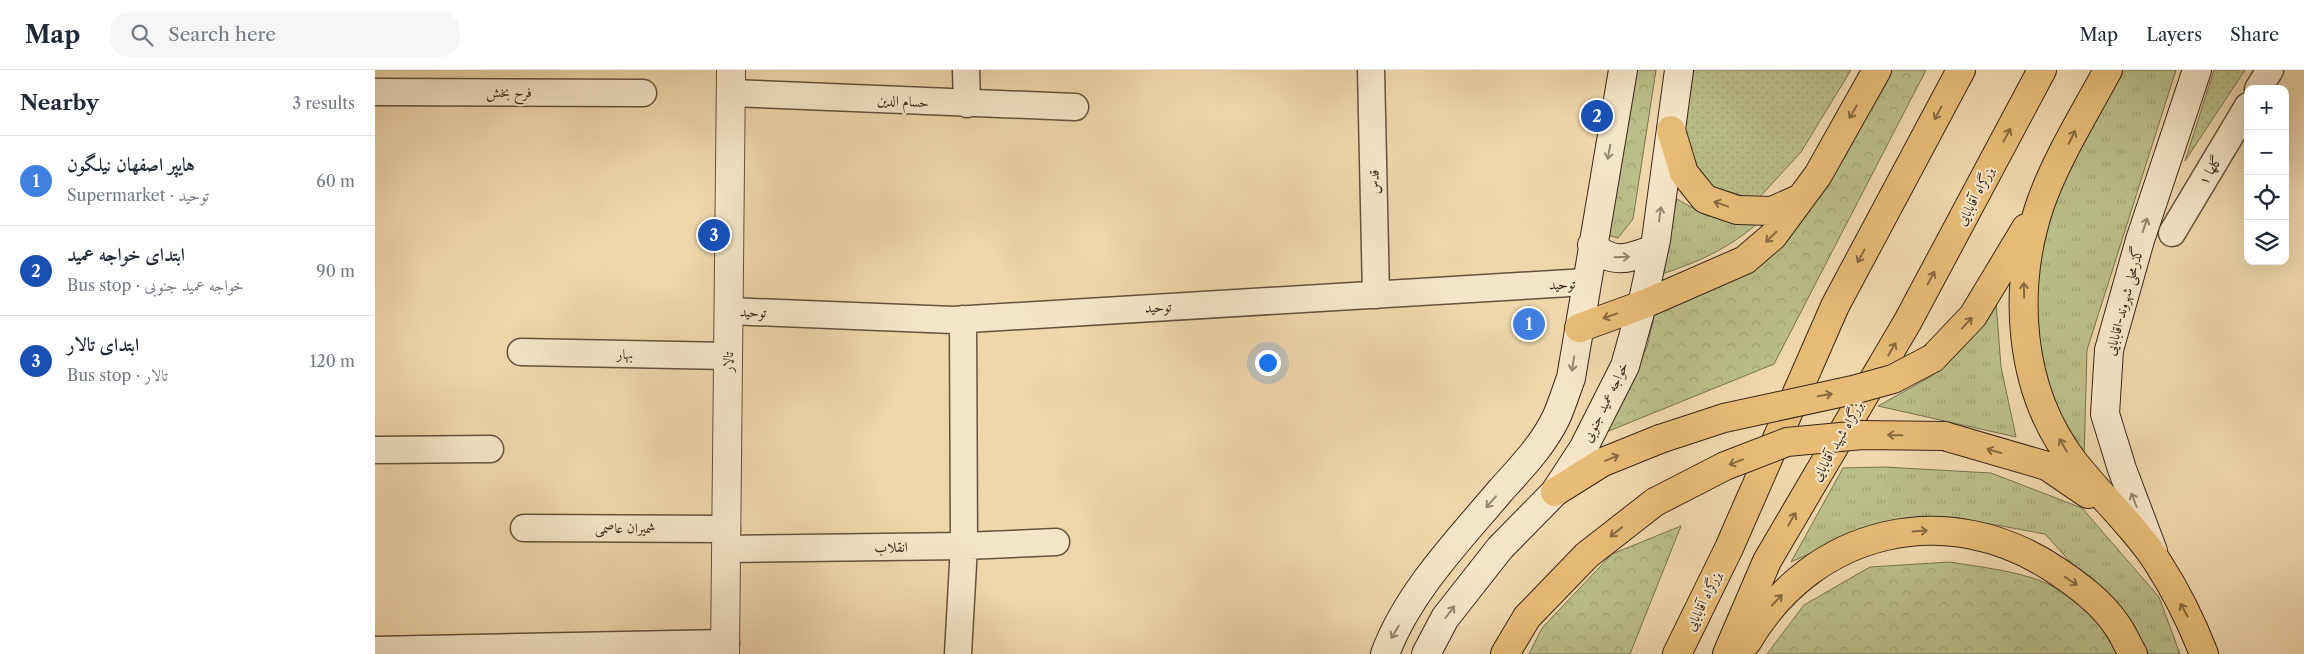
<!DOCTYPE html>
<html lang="en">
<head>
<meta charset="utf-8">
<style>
  :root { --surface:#fff; --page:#f6f6f7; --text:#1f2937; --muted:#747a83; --line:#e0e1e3; --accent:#8f2418 }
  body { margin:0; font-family:"Libre Caslon Text",Amiri,serif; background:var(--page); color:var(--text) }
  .controls { position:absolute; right:15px; top:15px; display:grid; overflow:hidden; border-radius:10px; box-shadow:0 5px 20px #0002 }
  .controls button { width:45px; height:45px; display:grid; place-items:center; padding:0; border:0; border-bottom:1px solid var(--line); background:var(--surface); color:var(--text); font:25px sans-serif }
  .you { position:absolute; left:892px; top:292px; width:18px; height:18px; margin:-12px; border:4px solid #fff; border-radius:50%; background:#1a73e8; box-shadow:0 0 0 8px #1a73e833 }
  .badge { display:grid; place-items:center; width:32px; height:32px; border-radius:50%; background:var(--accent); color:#fff; font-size:16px; font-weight:700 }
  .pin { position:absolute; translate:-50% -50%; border:2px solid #fff; box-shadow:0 1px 5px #0006 }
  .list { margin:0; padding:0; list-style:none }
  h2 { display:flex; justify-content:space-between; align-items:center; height:65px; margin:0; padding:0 20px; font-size:21px }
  h2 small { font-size:16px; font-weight:400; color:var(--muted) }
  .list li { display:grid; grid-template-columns:32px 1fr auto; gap:15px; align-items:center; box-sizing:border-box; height:90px; padding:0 20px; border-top:1px solid var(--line) }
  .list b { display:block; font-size:19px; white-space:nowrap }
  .list p { margin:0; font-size:16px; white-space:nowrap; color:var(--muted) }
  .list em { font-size:16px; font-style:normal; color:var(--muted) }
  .icon { flex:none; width:28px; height:28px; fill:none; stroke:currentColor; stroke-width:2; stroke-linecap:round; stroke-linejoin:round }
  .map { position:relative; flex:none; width:1929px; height:584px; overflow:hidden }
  header { display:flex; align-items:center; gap:30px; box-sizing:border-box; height:70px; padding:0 25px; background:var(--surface); border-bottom:1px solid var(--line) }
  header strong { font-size:24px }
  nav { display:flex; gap:28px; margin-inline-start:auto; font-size:18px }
  .search { width:350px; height:45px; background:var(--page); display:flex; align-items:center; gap:12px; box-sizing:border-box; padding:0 18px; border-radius:20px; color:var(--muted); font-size:19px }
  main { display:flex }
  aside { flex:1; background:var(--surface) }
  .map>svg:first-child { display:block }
  .grass { fill:url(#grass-tufts); stroke:#787250 }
  .forest { fill:url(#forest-crowns); stroke:#787250 }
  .park { fill:url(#park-dots); stroke:#787250 }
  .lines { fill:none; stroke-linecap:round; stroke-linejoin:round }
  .minor-casing { stroke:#65523d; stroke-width:29 }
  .tertiary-casing { stroke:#65523d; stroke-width:30 }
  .secondary-casing { stroke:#372518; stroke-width:30 }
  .trunk-casing { stroke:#372518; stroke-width:30 }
  .minor { stroke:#f5e5c8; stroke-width:26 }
  .tertiary { stroke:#f5e5c8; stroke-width:28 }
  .secondary { stroke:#f5e5c8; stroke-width:28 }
  .trunk { stroke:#e8bc76; stroke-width:28 }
  .trunk-bridge-casing { stroke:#372518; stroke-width:30; stroke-linecap:butt }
  .trunk-bridge { stroke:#e8bc76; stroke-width:28 }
  .oneway { stroke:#876942 }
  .oneway2 { stroke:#968570 }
  .labels { text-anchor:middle; stroke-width:4; stroke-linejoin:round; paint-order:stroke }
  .street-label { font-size:14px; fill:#372518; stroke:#f5e5c8 }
</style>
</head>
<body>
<header>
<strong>Map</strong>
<div class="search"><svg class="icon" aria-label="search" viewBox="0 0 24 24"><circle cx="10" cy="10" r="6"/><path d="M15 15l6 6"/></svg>Search here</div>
<nav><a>Map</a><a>Layers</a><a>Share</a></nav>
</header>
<main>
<aside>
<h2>Nearby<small>3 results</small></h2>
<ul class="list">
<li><span class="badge" style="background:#3f7fe0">1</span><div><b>هایپر اصفهان نیلگون</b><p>Supermarket · توحید</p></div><em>60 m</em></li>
<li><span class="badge" style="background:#1a4fb4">2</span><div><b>ابتدای خواجه عمید</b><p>Bus stop · خواجه عمید جنوبی</p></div><em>90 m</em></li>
<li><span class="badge" style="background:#1a4fb4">3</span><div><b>ابتدای تالار</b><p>Bus stop · تالار</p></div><em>120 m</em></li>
</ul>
</aside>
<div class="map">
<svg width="1929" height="584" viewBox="0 0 1929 584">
  <defs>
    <pattern id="grass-tufts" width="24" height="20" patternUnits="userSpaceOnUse" patternTransform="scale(1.25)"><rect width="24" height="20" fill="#babe88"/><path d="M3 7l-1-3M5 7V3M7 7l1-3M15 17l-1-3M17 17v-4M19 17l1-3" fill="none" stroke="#a0a375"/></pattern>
    <pattern id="forest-crowns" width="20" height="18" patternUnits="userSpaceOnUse" patternTransform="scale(1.25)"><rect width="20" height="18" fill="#babe88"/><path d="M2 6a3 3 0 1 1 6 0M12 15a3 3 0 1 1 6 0" fill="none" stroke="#a0a375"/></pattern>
    <pattern id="park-dots" width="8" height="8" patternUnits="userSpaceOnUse" patternTransform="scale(1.25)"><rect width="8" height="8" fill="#babe88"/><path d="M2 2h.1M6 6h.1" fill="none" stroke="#a0a375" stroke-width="1.8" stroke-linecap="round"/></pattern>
  </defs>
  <rect width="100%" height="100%" fill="#efd7ab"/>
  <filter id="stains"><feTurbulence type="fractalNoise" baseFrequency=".004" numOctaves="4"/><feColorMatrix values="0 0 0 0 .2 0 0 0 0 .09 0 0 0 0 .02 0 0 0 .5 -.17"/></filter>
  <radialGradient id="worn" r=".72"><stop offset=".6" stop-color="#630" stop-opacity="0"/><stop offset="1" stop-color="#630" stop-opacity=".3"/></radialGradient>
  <!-- grass -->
  <path class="grass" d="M1739,0H1801L1712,280L1709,390L1666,314L1654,217L1671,135Z
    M1302,129L1332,146L1384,152C1352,180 1321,193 1281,206Z
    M1621,232L1626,297L1641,367L1503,336L1557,306L1597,267Z
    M1509,397L1616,403L1707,438L1784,527L1805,584H1766L1758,561L1670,464L1583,448L1501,454L1416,492L1468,398Z"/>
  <!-- forest -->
  <path class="forest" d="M1257,0H1281L1258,149L1243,168L1229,164Z
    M1517,0H1551L1399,294L1224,365L1272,277L1281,238L1451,115Z
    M1306,456L1255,584H1154L1167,558L1237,484Z
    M1575,492C1610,498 1659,502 1689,523C1713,539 1730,562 1748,584H1392L1429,535L1495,497Z"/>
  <!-- park -->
  <path class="park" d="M1319,0H1476L1426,82L1382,130L1329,114L1308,62Z
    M1839,0H1870L1810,91Z"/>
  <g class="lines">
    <!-- minor casing -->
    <g class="minor-casing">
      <path id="minor" d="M591,0L592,34
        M996,0L1001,225
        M1883,19L1895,0
        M0,22L268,23
        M356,23L700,37
        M1797,163L1873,36
        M354,241L578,250L1211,212
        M146,282L353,286
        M0,380L115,379
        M149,458L352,459
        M351,479L589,476L681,472
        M0,580L351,573
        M583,584L589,476L588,249"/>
    </g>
    <!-- tertiary casing -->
    <g class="tertiary-casing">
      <path id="tertiary" d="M350,584L356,0"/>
    </g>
    <!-- secondary casing -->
    <g class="secondary-casing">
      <path id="secondary" d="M1217,175C1239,196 1254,188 1279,179
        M1778,481L1747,399L1730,344L1734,280L1765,170L1822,0
        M1010,584C1033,522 1084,470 1126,420C1146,398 1168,375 1181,348C1187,335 1191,321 1196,308L1248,0
        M1051,584L1070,548L1125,478L1180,422L1208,379L1250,296L1267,235L1281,170L1304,0"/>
    </g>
    <!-- trunk casing -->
    <g class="trunk-casing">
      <path id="trunk" d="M1733,0C1710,43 1681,89 1665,135C1637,219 1643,319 1698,391C1724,425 1761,458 1783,493C1801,521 1817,553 1829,584
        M1296,60L1309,103L1330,129L1362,140L1397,141L1426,128
        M1204,258L1267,235L1370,190L1398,166L1443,105L1502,0
        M1558,288L1598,246L1651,158
        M1569,366L1672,396L1713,424
        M1180,422L1228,392L1285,369
        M1372,572C1438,458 1573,427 1682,501C1704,516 1726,532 1741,554C1748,563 1752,574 1758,584
        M1130,584L1152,547L1212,485L1280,432
        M1302,584L1354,478L1460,236L1586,0
        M1352,584L1392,491L1533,251L1667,0"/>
    </g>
    <!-- minor -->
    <use href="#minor" class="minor"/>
    <!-- tertiary -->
    <use href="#tertiary" class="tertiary"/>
    <!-- secondary -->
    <use href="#secondary" class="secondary"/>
    <!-- trunk -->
    <use href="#trunk" class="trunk"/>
    <!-- trunk-bridge casing -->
    <g class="trunk-bridge-casing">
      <path id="trunk-bridge" d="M1285,369L1349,348L1478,320L1518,309L1558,288
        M1280,432L1350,396L1412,372L1487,365L1569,366"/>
    </g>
    <!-- trunk-bridge -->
    <use href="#trunk-bridge" class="trunk-bridge"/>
  </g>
  <!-- one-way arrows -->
  <defs><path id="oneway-shaft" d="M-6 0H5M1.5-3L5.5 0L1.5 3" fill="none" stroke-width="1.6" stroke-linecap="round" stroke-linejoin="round" transform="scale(1.25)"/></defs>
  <g class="oneway">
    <use href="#oneway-shaft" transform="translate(1478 42) rotate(120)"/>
    <use href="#oneway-shaft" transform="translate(1563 43) rotate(118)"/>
    <use href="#oneway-shaft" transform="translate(1632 65) rotate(-62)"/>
    <use href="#oneway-shaft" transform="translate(1697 67) rotate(-64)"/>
    <use href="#oneway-shaft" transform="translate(1346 134) rotate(-160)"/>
    <use href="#oneway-shaft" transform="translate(1396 167) rotate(135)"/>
    <use href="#oneway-shaft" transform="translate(1486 186) rotate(118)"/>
    <use href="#oneway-shaft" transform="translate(1556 208) rotate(-62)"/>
    <use href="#oneway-shaft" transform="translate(1649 220) rotate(-91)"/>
    <use href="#oneway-shaft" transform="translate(1235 246) rotate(160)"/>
    <use href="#oneway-shaft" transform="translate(1592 253) rotate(-47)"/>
    <use href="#oneway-shaft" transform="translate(1517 279) rotate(-60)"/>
    <use href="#oneway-shaft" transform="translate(1450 325) rotate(-10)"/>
    <use href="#oneway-shaft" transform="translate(1520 365) rotate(-179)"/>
    <use href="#oneway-shaft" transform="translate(1688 375) rotate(-120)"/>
    <use href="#oneway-shaft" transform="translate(1619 381) rotate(-164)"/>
    <use href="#oneway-shaft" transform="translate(1237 388) rotate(-22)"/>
    <use href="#oneway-shaft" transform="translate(1361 392) rotate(159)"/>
    <use href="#oneway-shaft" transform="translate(1417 449) rotate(-60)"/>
    <use href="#oneway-shaft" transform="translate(1545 461) rotate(-4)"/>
    <use href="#oneway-shaft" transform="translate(1241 462) rotate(142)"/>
    <use href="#oneway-shaft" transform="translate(1696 511) rotate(34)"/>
    <use href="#oneway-shaft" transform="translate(1402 530) rotate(-47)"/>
    <use href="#oneway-shaft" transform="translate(1809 540) rotate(-119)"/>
  </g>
  <g class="oneway2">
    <use href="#oneway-shaft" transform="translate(1234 82) rotate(100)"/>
    <use href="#oneway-shaft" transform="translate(1285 144) rotate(-82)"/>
    <use href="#oneway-shaft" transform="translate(1770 155) rotate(-71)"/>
    <use href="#oneway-shaft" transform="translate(1247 187) rotate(-2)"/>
    <use href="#oneway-shaft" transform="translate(1198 294) rotate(99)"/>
    <use href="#oneway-shaft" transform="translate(1759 430) rotate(-111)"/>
    <use href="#oneway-shaft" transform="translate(1116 432) rotate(131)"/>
    <use href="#oneway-shaft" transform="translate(1075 542) rotate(-52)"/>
    <use href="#oneway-shaft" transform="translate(1020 562) rotate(121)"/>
  </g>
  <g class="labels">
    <!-- street labels -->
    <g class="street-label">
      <text x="134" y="27">فرح بخش</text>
      <text transform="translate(528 31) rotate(3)" y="5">حسام الدین</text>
      <text transform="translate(1835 100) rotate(-59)" y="5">گلها ۱</text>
      <text transform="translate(999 112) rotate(-91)" y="5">قدس</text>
      <text transform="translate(1600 126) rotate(-62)" y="5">بزرگراه آقابابایی</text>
      <text transform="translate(1187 214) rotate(-3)" y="5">توحید</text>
      <text transform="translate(1749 231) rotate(-75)" y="5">گذرمحلی شهروند-اقابابایی</text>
      <text transform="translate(783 237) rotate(-3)" y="5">توحید</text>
      <text transform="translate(378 242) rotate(2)" y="5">توحید</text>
      <text transform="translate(250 284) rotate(1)" y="5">بهار</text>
      <text transform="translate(353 292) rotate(-89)" y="5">تالار</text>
      <text transform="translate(1230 332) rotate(-64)" y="5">خواجه عمید جنوبی</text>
      <text transform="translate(1462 371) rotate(-60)" y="5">بزرگراه شهید آقابابایی</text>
      <text x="250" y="463">شمیران عاصمی</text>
      <text transform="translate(516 477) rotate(-1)" y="5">انقلاب</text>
      <text transform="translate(1328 531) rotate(-64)" y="5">بزرگراه آقابابایی</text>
    </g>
  </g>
  <rect width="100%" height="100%" filter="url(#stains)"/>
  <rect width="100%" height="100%" fill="url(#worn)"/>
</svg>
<div class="controls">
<button>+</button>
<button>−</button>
<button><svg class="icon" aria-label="locate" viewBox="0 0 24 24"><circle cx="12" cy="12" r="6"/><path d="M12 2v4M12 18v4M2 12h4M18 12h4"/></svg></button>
<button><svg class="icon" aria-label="layers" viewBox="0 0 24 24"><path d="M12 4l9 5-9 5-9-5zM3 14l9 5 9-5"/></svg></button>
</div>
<div class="you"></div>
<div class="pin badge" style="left:1154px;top:254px;background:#3f7fe0">1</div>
<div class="pin badge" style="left:1222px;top:46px;background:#1a4fb4">2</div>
<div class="pin badge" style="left:339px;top:165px;background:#1a4fb4">3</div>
</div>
</main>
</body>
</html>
